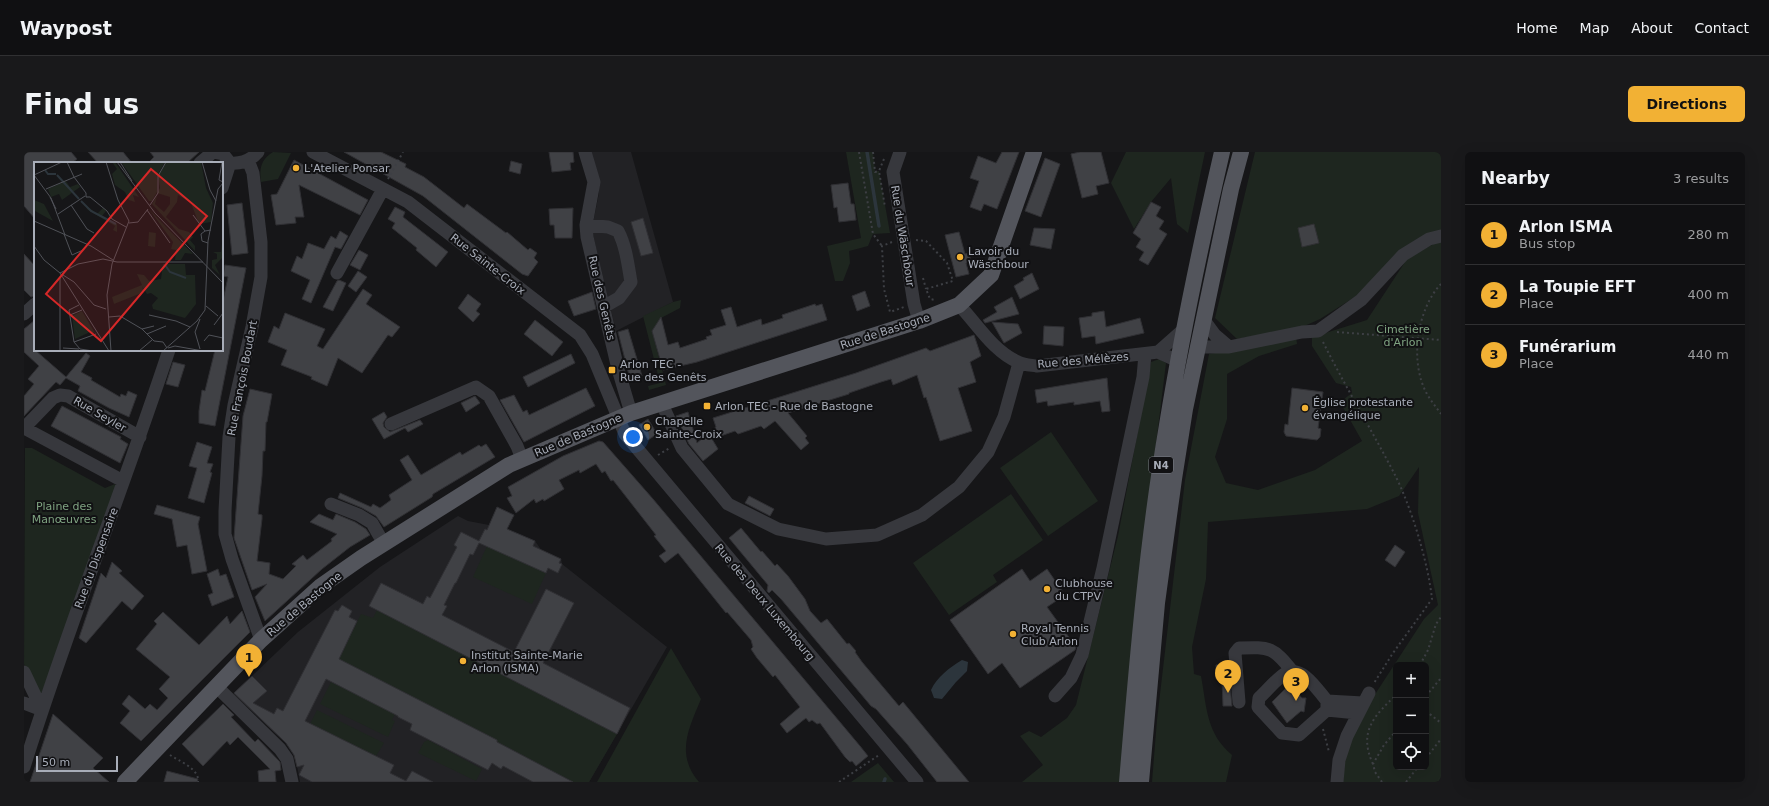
<!DOCTYPE html>
<html lang="en">
<head>
<meta charset="utf-8">
<style>
  :root { --surface:#101012; --page:#19191b; --text:#f1f3f6; --muted:#9c9d9f; --line:#303032; --accent:#f2b134 }
  body { margin:0; font-family:"DejaVu Sans",sans-serif; background:var(--page); color:var(--text) }
  .controls { position:absolute; right:12px; bottom:12px; display:grid; overflow:hidden; border-radius:6px; box-shadow:0 4px 16px #0002 }
  .controls button { width:36px; height:36px; display:grid; place-items:center; padding:0; border:0; border-bottom:1px solid var(--line); background:var(--surface); color:var(--text); font:20px sans-serif }
  .scale { position:absolute; left:12px; bottom:10px; width:82px; box-sizing:border-box; padding-left:4px; border:2px solid #a8adb8; border-top:0; font-size:11px; line-height:14px; white-space:nowrap; color:#a8adb8; -webkit-text-stroke:3px #111113; paint-order:stroke }
  .you { position:absolute; left:609px; top:285px; width:14px; height:14px; margin:-10px; border:3px solid #fff; border-radius:50%; background:#1a73e8; box-shadow:0 0 0 6px #1a73e833 }
  .badge { display:grid; place-items:center; width:26px; height:26px; border-radius:50%; background:var(--accent); color:#111; font-size:13px; font-weight:700 }
  .pin { position:absolute; translate:-50% -33px; filter:drop-shadow(0 1px 2px #0008) }
  .pin::after { content:''; position:absolute; top:21px; width:14px; height:12px; background:inherit; clip-path:polygon(0 0,100% 0,50% 100%) }
  .list { margin:0; padding:0; list-style:none }
  h2 { display:flex; justify-content:space-between; align-items:center; height:52px; margin:0; padding:0 16px; font-size:17px }
  h2 small { font-size:13px; font-weight:400; color:var(--muted) }
  .list li { display:grid; grid-template-columns:26px 1fr auto; gap:12px; align-items:center; box-sizing:border-box; height:60px; padding:0 16px; border-top:1px solid var(--line) }
  .list b { display:block; font-size:15px; white-space:nowrap }
  .list p { margin:0; font-size:13px; white-space:nowrap; color:var(--muted) }
  .list em { font-size:13px; font-style:normal; color:var(--muted) }
  .icon { flex:none; width:22px; height:22px; fill:none; stroke:currentColor; stroke-width:2; stroke-linecap:round; stroke-linejoin:round }
  .map { position:relative; flex:none; width:1417px; height:630px; overflow:hidden; border-radius:6px }
  header { display:flex; align-items:center; gap:24px; box-sizing:border-box; height:56px; padding:0 20px; background:var(--surface); border-bottom:1px solid var(--line) }
  header strong { font-size:19px }
  nav { display:flex; gap:22px; margin-inline-start:auto; font-size:14px }
  .intro { display:flex; align-items:center; justify-content:space-between; box-sizing:border-box; height:96px; padding:0 24px }
  h1 { margin:0; font-size:28px }
  .button { padding:10px 18px; border-radius:6px; background:var(--accent); color:#111; font-size:14px; font-weight:700 }
  main { display:flex; gap:24px; padding:0 24px }
  aside { flex:1; background:var(--surface); border-radius:6px; box-shadow:0 4px 16px #0002 }
  .map>svg:first-child { display:block }
  .built { fill:#222225 }
  .green { fill:#1e261f; fill-rule:evenodd }
  .water { fill:#2c353c }
  .lines { fill:none; stroke-linecap:round; stroke-linejoin:round }
  .stream { stroke:#2c353c; stroke-width:3.5 }
  .building { fill:#404145; stroke:#303034 }
  .path { stroke:#3d3f44; stroke-width:2; stroke-dasharray:2 3; stroke-linecap:butt }
  .minor { stroke:#37383d; stroke-width:13 }
  .major { stroke:#53555c; stroke-width:16 }
  .poi-dot { fill:#f2b134; stroke:#111113; stroke-width:1.5 }
  .labels { text-anchor:middle; stroke-width:4; stroke-linejoin:round; paint-order:stroke }
  .shield { fill:#111113; stroke:#7b7e86; stroke-width:1 }
  .shield-label { font-size:10px; font-weight:bold; fill:#a8adb8 }
  .poi-label { font-size:11px; fill:#a8adb8; stroke:#111113; text-anchor:start }
  .street-label { font-size:11px; fill:#a8adb8; stroke:#111113 }
  .park-label { font-size:11px; fill:#7fa381; stroke:#111113 }
  .inset-river { fill:none; stroke:#2c353c; stroke-width:2 }
  .inset-road { fill:none; stroke:#505258; stroke-width:1 }
  .view { fill:#d62828; fill-opacity:0.15; stroke:#d62828; stroke-width:2 }
  .inset-edge { fill:none; stroke:#a8adb8; stroke-width:2 }
</style>
</head>
<body>
<header>
<strong>Waypost</strong>
<nav><a>Home</a><a>Map</a><a>About</a><a>Contact</a></nav>
</header>
<div class="intro"><h1>Find us</h1><a class="button">Directions</a></div>
<main>
<div class="map">
<svg width="1417" height="630" viewBox="0 0 1417 630">
  <rect width="100%" height="100%" fill="#161618"/>
  <!-- built -->
  <path class="built" d="M567,0H607L649,150L592,179L569,83L570,66L575,41L574,29Z
    M434,364L444,369L465,373L480,380L492,381L511,389L518,399L537,407L538,412L643,495L565,630H276L272,608L265,594L209,542L274,480L356,415Z"/>
  <!-- green -->
  <path class="green" d="M249,0L267,1L254,27L237,30C235,17 237,7 249,0Z
    M822,0H849L851,19H855L866,81L849,82L844,94L825,99L826,111L819,129H811L803,94L837,86Z
    M1102,0H1181L1164,81L1153,72L1147,26L1127,50L1110,77L1087,31Z
    M1231,0H1417V80L1334,143L1296,167L1276,176L1213,187L1191,166Z
    M1417,90V630H1319L1321,608L1328,585L1348,547L1400,467L1414,453L1394,361L1395,315L1375,344L1343,357L1184,370L1182,427L1168,495L1170,522L1177,524C1183,556 1182,581 1208,603L1202,630H1128L1133,568L1161,328L1185,202L1228,195L1272,184L1273,192L1235,204L1203,222V267L1191,305L1202,331L1234,338L1291,318L1338,289L1316,250L1328,241L1327,235L1312,231L1288,194V179L1295,183L1343,168L1383,107L1411,91ZM1372,513H1402V615H1372Z
    M657,148L656,156L637,166L628,179L642,233L625,238L624,234L636,231L619,164L649,150Z
    M1135,207L1142,211L1108,488L1096,630H998L1019,613L996,584L1005,579L1017,585L1043,566L1052,553L1094,384L1127,210Z
    M1027,280L1074,349L1024,384L976,316Z
    M1,296H8L81,336L91,332L93,335L17,543L0,512Z
    M987,342L1019,388L969,423L973,430L925,463L889,411Z
    M463,394L522,421L508,452L449,425Z
    M353,458L593,582L565,630H549L473,590V588L315,507L337,462L349,466Z
    M647,496L677,547C665,576 651,602 675,630H573Z
    M307,530L371,562L368,568L371,569L364,585L296,552Z
    M293,558L360,591L352,604L286,572Z
    M404,588L458,617L452,629L394,601L400,590Z
    M854,611L870,630H827Z"/>
  <!-- water -->
  <path class="water" d="M938,508L944,510L943,519L932,530L918,547L910,546L907,538C913,525 925,516 938,508Z"/>
  <g class="lines">
    <!-- stream -->
    <path class="stream" d="M843,0L855,74
      M860,630L861,627"/>
  </g>
  <!-- building -->
  <path class="building" d="M0,0H47L53,7L48,11H11V67L0,54Z
    M64,0H99L108,11H74Z
    M126,0H175L163,11H124L130,5Z
    M320,0H357L382,12L381,15L400,25L440,56L443,52L482,81L483,80L504,98L506,96L513,101L510,106L514,110L504,124L498,122L399,44Z
    M525,0H549L550,10L546,11L547,18L528,20Z
    M978,0H995L973,57L960,52L957,59L946,55L955,29L946,26L954,4L972,11Z
    M1056,0H1077L1085,31L1072,34L1074,42L1058,46L1047,2Z
    M1021,6L1036,12L1017,65L1001,59Z
    M270,8L344,48L336,63L275,33L280,65H271L272,71L252,73L247,43L253,42Z
    M487,9L498,12L496,22L485,19Z
    M824,31L827,52H830L832,68L815,70L813,55L810,56L807,33Z
    M1127,50L1137,55L1132,64L1140,69L1135,77L1143,82L1124,113L1115,108L1120,100L1112,95L1117,87L1109,81Z
    M218,51L224,101L208,103L203,53Z
    M371,55L381,60L379,65L424,100L412,115L392,98L393,96L368,76L371,71L364,67Z
    M549,56L548,86H531L530,73H526L525,57Z
    M619,66L629,101L617,104L607,70Z
    M1290,72L1295,91L1278,95L1274,76Z
    M1010,76L1031,77L1027,97L1006,93Z
    M316,79L324,84L317,97L311,95L287,151L278,147L286,128L267,119L273,104L278,107L284,91L300,97L307,84L312,87Z
    M935,80L941,102L945,101L947,110L942,111L945,122L932,125L921,83Z
    M335,98L344,103L336,118L326,113Z
    M0,102L11,114V144L7,145L0,138Z
    M201,113L222,116L191,274L175,271V259L178,238L181,239L191,198H198V153L204,125L199,124Z
    M334,119L343,125L332,140L324,134Z
    M1008,121L1015,137L996,147L990,134L1000,128L999,126Z
    M315,128L322,131L309,159L299,155L313,129Z
    M339,137L348,143L342,152L376,175L368,185L364,183L338,221L314,206L303,234L287,227L288,225L257,213L263,198L244,190L250,174L255,177L261,161L301,177L293,194L299,197Z
    M841,139L846,154L833,159L828,144Z
    M568,140L572,157L550,164L544,149Z
    M444,142L457,152L452,159L456,162L449,170L434,156Z
    M988,145L995,162L961,171L959,168L973,160L970,155Z
    M791,152L792,154L798,152L803,168L673,210L639,218L628,179L637,165L644,193L654,190L656,196L683,187L682,185L688,183L686,178L702,173L697,158L707,155L713,175L737,167L738,173L759,166L758,163Z
    M1080,159L1082,175L1116,166L1120,181L1072,192L1071,184L1058,186L1055,166L1068,164V161Z
    M11,168V198L42,225L62,201L66,204L57,220L68,226L67,228L96,245L97,242L102,244L104,239L113,243L105,265L85,256L54,239L56,234L42,226L36,233L32,230L0,264V244L10,232L4,227L15,214L0,200V177Z
    M511,168L539,190L528,204L500,182Z
    M968,170L994,172L998,181L980,191Z
    M1020,174L1040,175L1039,194L1019,192Z
    M604,177L618,224L606,227L594,180Z
    M950,183L957,204L946,210L952,230L934,236L948,279L916,289L902,245L900,246L893,223L869,233L867,227L857,230L825,241V242L764,261L783,284L781,286L785,291L777,298L751,269L740,277L737,274L714,282L711,279L688,287L694,297L679,309L665,292L652,264L664,260L673,291L692,275L689,266L832,221L902,196L906,199Z
    M547,202L551,211L504,235L499,225Z
    M149,210L161,213L154,235L142,232Z
    M1083,226L1086,259L1078,260L1076,249L1050,253V250L1024,254L1023,249L1013,251L1011,238Z
    M562,236L571,254L500,290L476,248L490,243L499,260L503,258L505,263Z
    M1268,236L1299,240L1294,276L1297,277L1296,285L1293,288L1262,284L1260,280L1261,272L1264,273Z
    M226,237L248,242L243,270H242L241,299H239L238,324L234,362L238,363V367L233,409L246,411L245,422L259,427L272,414L268,412L279,403L283,408L308,389L307,387L313,382L286,370L295,362L309,368L312,362L331,370L342,377L346,383L326,395L298,417L241,469L231,445L243,432L228,438L210,386L219,264Z
    M451,244L456,251L442,260L437,251Z
    M38,254L97,285L96,287L104,292L96,311L27,274Z
    M360,260L363,265L359,271L360,275L366,280L396,268L399,272L384,280L381,276L360,287L348,267Z
    M624,267L633,282L624,288L615,273Z
    M575,289L579,290L629,347L836,594L844,604L832,614L828,609L826,610L821,605L796,571L793,572L788,568L785,570L782,566L763,581L756,572L776,555L751,523L749,525L733,506L727,497L729,495L727,488L703,460L702,461L654,401L641,411L635,404L642,399L630,384L632,383L589,328L587,329L581,319L578,321L572,312L556,321L555,318L535,328L540,337L520,349L519,347L512,351L510,347L492,361L483,346L488,344L484,335L539,304Z
    M173,290L188,295L183,311L189,312L186,320L188,321L180,351L164,346L173,316L165,314Z
    M462,292L471,305L409,342L408,345L360,375L352,364L338,356L314,346L316,341L347,355L349,352L356,356L367,348L365,343L388,328L376,308L384,303L397,323L436,300L438,303L455,293L457,295Z
    M725,344L750,357L746,364L721,351Z
    M133,353L176,365L174,372L183,419L168,422L163,393L153,395L148,367L130,362Z
    M473,355L490,363L483,377L511,389L509,394L537,407L535,411L538,412L534,421L524,416L522,421L455,391L449,403L446,402L432,431H431L420,453L423,454L418,463L490,500L522,437L550,451L519,511L606,556L593,582L345,454L357,431L399,452L403,444L406,446L433,395L430,393L437,380L455,389L461,377L463,378Z
    M717,376L737,400L738,399L751,414L753,412L764,424L781,447L786,459L797,471L803,467L823,492L825,491L832,499L831,500L838,510L875,554L879,550L945,630H913L883,592L852,557L847,554L757,447L748,438L745,441L743,439L744,433L705,386Z
    M1371,393L1381,400L1371,415L1361,408Z
    M88,410L98,419L95,421L120,444L108,458L98,449L62,491L55,486L77,421L82,426Z
    M194,417L196,424L202,422L210,445L188,454L184,443L189,441L183,422Z
    M998,417L1006,429L1023,417L1041,443L1023,455L1052,495L1051,498L996,536L978,511L964,522L926,468Z
    M318,453L328,459L325,465L333,469L315,507L473,588V590L549,630H509L479,614L477,617L468,611L464,618L386,578L388,572L374,565V564L302,527L281,569L370,613L366,621L382,629L388,619L409,630H288L275,623L280,613L273,615L270,603L262,591L210,541L228,524L243,539L229,551L250,562L253,556L259,559L311,458L314,459Z
    M218,459L226,480L117,589L96,571L106,559L98,552L105,543L121,557L126,552L133,558L144,546L135,537L146,525L112,497L133,472L130,469L139,460L175,493L203,464L206,472Z
    M1204,512L1208,554H1199L1198,527H1192V513Z
    M1266,532L1278,546H1282L1280,560L1277,559L1263,571L1248,550Z
    M199,552L210,563L207,565L231,590L234,587L256,610L257,618L251,619L252,630H235L234,619L246,617L214,585L206,593L203,589L179,614L158,592Z
    M29,562L79,606L69,616L85,630H6Z
    M143,619L174,627L173,630H140Z"/>
  <g class="lines">
    <!-- path -->
    <path class="path" d="M835,0L849,82L858,94
      M849,0L851,20L855,19
      M860,7L855,19L861,55
      M364,27L379,0
      M892,88L902,89L923,111L929,129L902,137L906,147L911,148
      M868,90L858,94L860,137L866,160L880,155
      M899,126L902,137
      M1417,132C1393,157 1385,210 1403,242C1407,249 1412,255 1417,262
      M1313,180L1417,188
      M1299,190C1321,234 1347,277 1370,321C1387,354 1404,410 1408,447L1369,501L1350,531
      M634,303L646,296
      M1396,513L1404,498L1412,472L1417,465
      M1402,544L1417,526
      M1402,559L1417,571
      M1299,577L1305,600
      M146,603C155,609 176,617 174,630
      M1402,606L1417,587
      M1349,612C1334,580 1350,564 1372,543
      M815,630L855,603
      M1358,630L1351,620L1349,612L1360,593L1372,579
      M1382,630L1394,615"/>
    <!-- minor -->
    <path class="minor" d="M199,0V2L206,11C217,12 227,8 234,0
      M289,0L384,50L556,183L568,202L601,282L893,630
      M561,0L570,30L562,73L563,85L594,217L607,261
      M876,0L869,20L890,152L895,169
      M224,8L229,21L237,90V125L228,175L210,253L205,285L201,359V382L208,407L237,488
      M176,11L189,0L199,2
      M198,36L206,11
      M562,73L584,75L594,79C602,94 604,113 607,130L595,146L581,154
      M313,121L359,37
      M935,153C954,173 969,199 994,210C1000,213 1007,213 1013,214L1134,200
      M0,162L11,152
      M1180,168L1191,183L1205,195
      M1174,195H1205L1278,180L1294,179L1337,148L1379,103L1405,87L1417,84
      M1154,209L1134,200L1160,177
      M638,252L658,296L704,352L754,377L802,387L853,383L898,363L935,335L964,300L980,265L995,211
      M367,272L452,235L465,244L493,294L498,307
      M0,276L29,246L36,243L44,244L116,285
      M0,276L99,329
      M307,352L335,363L348,371L360,392
      M0,520L18,558
      M192,534L256,597L263,607L268,630
      M1031,544L1047,526L1058,503L1079,416L1119,225L1121,202
      M1303,549L1339,551
      M1215,550L1211,501L1215,496C1247,495 1249,495 1269,520
      M0,551L18,558
      M1303,558V549C1294,539 1279,513 1262,521C1254,525 1242,540 1235,546L1234,555L1258,581L1275,583L1303,558L1333,561
      M0,615C44,474 99,338 145,198
      M1313,630L1315,608L1323,584L1345,541"/>
    <!-- major -->
    <path class="major" d="M101,630L237,488L297,434L337,406L485,313L607,261L895,169L935,153L967,123L1010,0
      M1103,630C1113,511 1123,391 1143,273C1158,181 1177,91 1198,0
      M1117,630L1133,451L1150,327L1161,257L1207,37L1217,0"/>
  </g>
  <!-- markers -->
  <g class="poi-dot">
    <circle cx="272" cy="16" r="4"/>
    <circle cx="936" cy="105" r="4"/>
    <rect x="584" y="214" width="8" height="8" rx="2"/>
    <rect x="679" y="250" width="8" height="8" rx="2"/>
    <circle cx="1281" cy="256" r="4"/>
    <circle cx="623" cy="275" r="4"/>
    <circle cx="1023" cy="437" r="4"/>
    <circle cx="989" cy="482" r="4"/>
    <circle cx="439" cy="509" r="4"/>
  </g>
  <g class="labels">
    <!-- shield labels -->
    <rect class="shield" x="1125" y="305" width="24" height="16" rx="3"/>
    <g class="shield-label">
      <text x="1137" y="317">N4</text>
    </g>
    <!-- poi labels -->
    <g class="poi-label">
      <text x="280" y="20">L'Atelier Ponsar</text>
      <text x="944" y="103">Lavoir du<tspan x="944" dy="13">Wäschbour</tspan></text>
      <text x="596" y="216">Arlon TEC -<tspan x="596" dy="13">Rue des Genêts</tspan></text>
      <text x="1289" y="254">Église protestante<tspan x="1289" dy="13">évangélique</tspan></text>
      <text x="691" y="258">Arlon TEC - Rue de Bastogne</text>
      <text x="631" y="273">Chapelle<tspan x="631" dy="13">Sainte-Croix</tspan></text>
      <text x="1031" y="435">Clubhouse<tspan x="1031" dy="13">du CTPV</tspan></text>
      <text x="997" y="480">Royal Tennis<tspan x="997" dy="13">Club Arlon</tspan></text>
      <text x="447" y="507">Institut Sainte-Marie<tspan x="447" dy="13">Arlon (ISMA)</tspan></text>
    </g>
    <!-- street labels -->
    <g class="street-label">
      <text transform="translate(879 84) rotate(81)" y="4">Rue du Wäschbour</text>
      <text transform="translate(464 112) rotate(38)" y="4">Rue Sainte-Croix</text>
      <text transform="translate(578 146) rotate(77)" y="4">Rue des Genêts</text>
      <text transform="translate(861 179) rotate(-18)" y="4">Rue de Bastogne</text>
      <text transform="translate(1059 208) rotate(-5)" y="4">Rue des Mélèzes</text>
      <text transform="translate(218 226) rotate(-79)" y="4">Rue François Boudart</text>
      <text transform="translate(76 262) rotate(30)" y="4">Rue Seyler</text>
      <text transform="translate(554 283) rotate(-23)" y="4">Rue de Bastogne</text>
      <text transform="translate(72 406) rotate(-70)" y="4">Rue du Dispensaire</text>
      <text transform="translate(741 450) rotate(50)" y="4">Rue des Deux Luxembourg</text>
      <text transform="translate(280 452) rotate(-40)" y="4">Rue de Bastogne</text>
    </g>
    <!-- park labels -->
    <g class="park-label">
      <text x="1379" y="181">Cimetière<tspan x="1379" dy="13">d'Arlon</tspan></text>
      <text x="40" y="358">Plaine des<tspan x="40" dy="13">Manœuvres</tspan></text>
    </g>
  </g>
  <!-- overview -->
  <g transform="translate(10 10)">
    <rect width="189" height="189" fill="#161618"/>
    <path d="M78,0H81L105,35L99,33L101,40L95,38L91,30L81,23L78,12L83,7ZM87,0H131L123,14V30L118,39H115ZM132,0H167L172,26L179,41L177,60L165,62L157,41L144,33L143,40L132,55L145,67L155,70L159,75L156,78L161,84V89L118,42L123,34L121,42L130,50L136,42V35L123,31L126,26L124,14ZM32,19L36,25L44,22L46,25L28,38L25,32L17,35L14,27ZM0,38L10,42L19,59L1,49ZM47,39L63,52L69,46L72,49L68,54L83,62V70L79,68L81,64L54,48ZM115,47L137,70L159,92L151,91L147,98H141L142,88L137,87L139,80ZM115,70L122,71L121,85L114,84ZM189,71V95L181,103L186,113L178,106V98L183,97V92L179,90H187ZM129,102H151L152,113H161L162,142L151,156L119,147L118,143L124,136L117,131L113,132L108,124L110,130L80,142L78,135L108,123L103,112L110,113L115,119L127,117ZM48,149L61,171L56,170L41,177L38,154Z" fill="#1e261f"/>
    <path class="inset-river" d="M11,8L14,12H22M23,13L45,37M47,39L57,49L82,62M131,103L136,110L152,116"/>
    <path class="inset-road" d="M33,0L40,15L52,31V35H56L73,49L78,57L92,65M72,0L84,38L95,59L78,102L73,133L77,189M83,0L121,51L189,121M86,0L98,19M168,0L176,28L182,39M188,0L185,18L189,20M0,13L17,36L31,73M0,13L28,0M12,27L48,12M16,35L22,47M37,43L53,67L60,71M116,43L124,31V14L132,0M113,48L136,81M24,52L51,34M159,53L171,69L177,68M0,59L57,84L79,98M95,61L104,60L114,47M171,69L167,72L168,79L174,81M30,72L38,93L49,88M0,84L10,98L26,111L75,189M26,111L44,102L69,97L83,100H169M29,113L40,120L60,143L72,147M45,143L35,148L40,180L46,187L59,189M172,144L184,154M36,153L48,148M115,153L142,159L156,165M75,155L86,154L108,167L120,179L129,180L133,186M180,163L189,151M108,167L120,164M113,172L132,164M170,179L175,173L189,176M40,180L62,172M29,186L45,187M134,186L141,184L169,189M166,187L161,170L166,157M26,189V115M105,189L118,178M129,189L163,159L171,148L174,79L184,27L189,21"/>
    <path class="view" d="M117,7L173,54L67,179L12,132Z"/>
    <rect width="189" height="189" class="inset-edge"/>
  </g>
</svg>
<div class="controls">
<button>+</button>
<button>−</button>
<button><svg class="icon" aria-label="locate" viewBox="0 0 24 24"><circle cx="12" cy="12" r="6"/><path d="M12 2v4M12 18v4M2 12h4M18 12h4"/></svg></button>
</div>
<div class="scale">50 m</div>
<div class="you"></div>
<div class="pin badge" style="left:225px;top:525px">1</div>
<div class="pin badge" style="left:1204px;top:541px">2</div>
<div class="pin badge" style="left:1272px;top:549px">3</div>
</div>
<aside>
<h2>Nearby<small>3 results</small></h2>
<ul class="list">
<li><span class="badge">1</span><div><b>Arlon ISMA</b><p>Bus stop</p></div><em>280 m</em></li>
<li><span class="badge">2</span><div><b>La Toupie EFT</b><p>Place</p></div><em>400 m</em></li>
<li><span class="badge">3</span><div><b>Funérarium</b><p>Place</p></div><em>440 m</em></li>
</ul>
</aside>
</main>
</body>
</html>
